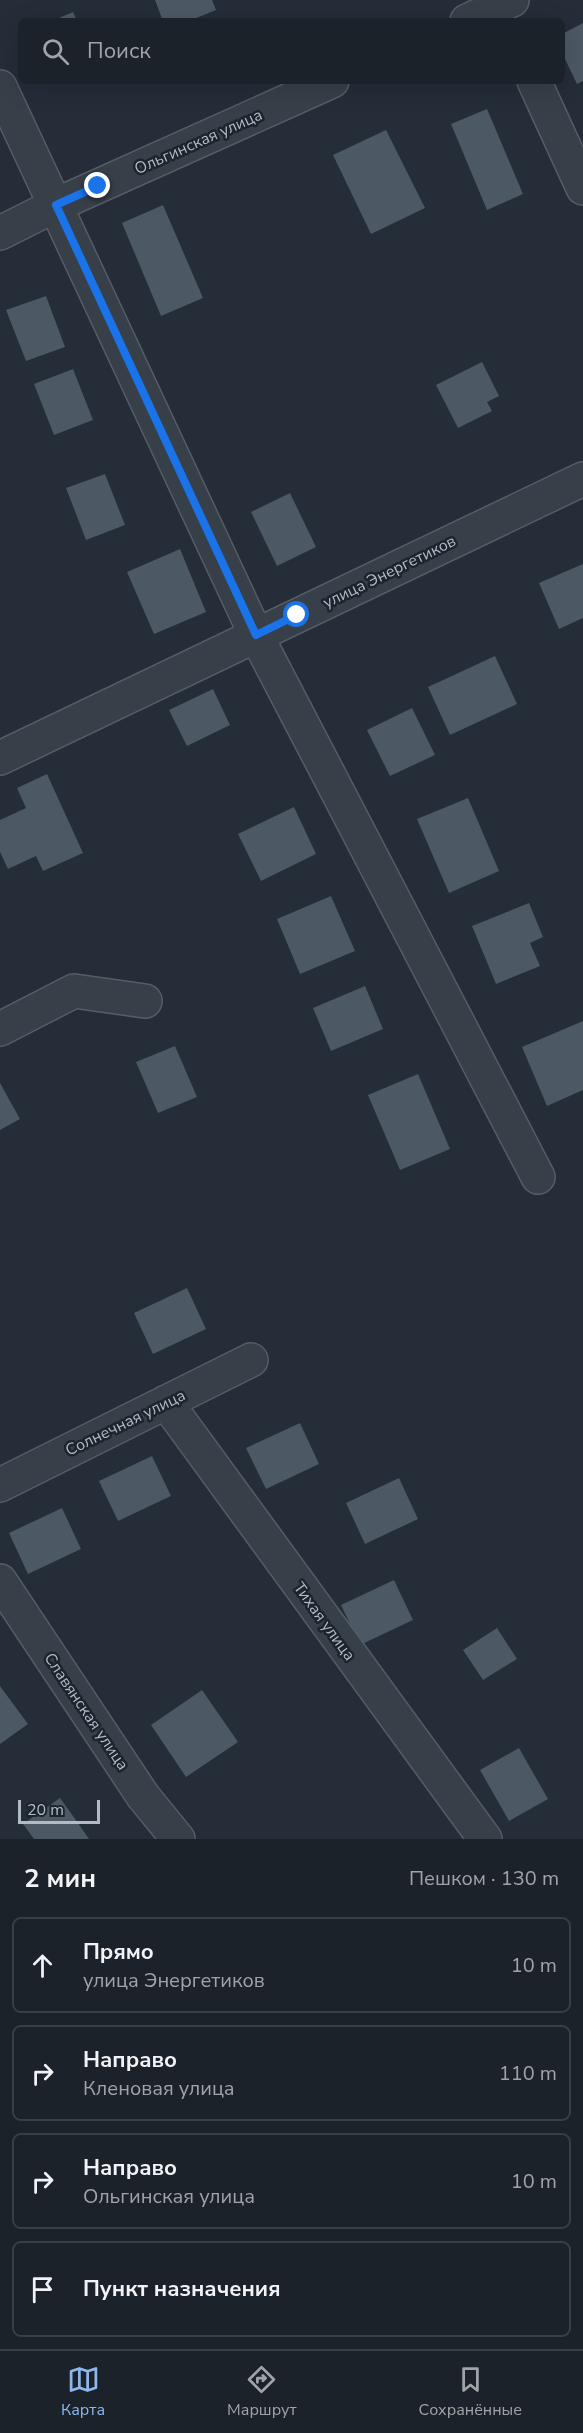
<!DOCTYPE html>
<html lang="ru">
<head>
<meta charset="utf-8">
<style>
  :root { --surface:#1b222a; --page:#282f36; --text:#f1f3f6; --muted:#a0a4a8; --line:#393f47; --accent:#8eb7ee }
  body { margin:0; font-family:"Nunito Sans",sans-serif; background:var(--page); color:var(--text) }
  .scale { position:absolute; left:18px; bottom:15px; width:82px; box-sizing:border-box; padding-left:6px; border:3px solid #b2bac5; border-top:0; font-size:16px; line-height:21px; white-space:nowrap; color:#b2bac5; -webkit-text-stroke:4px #1c242d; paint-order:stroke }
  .stop { position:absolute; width:18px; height:18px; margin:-14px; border:4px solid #1a73e8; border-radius:50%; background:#fff }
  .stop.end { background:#1a73e8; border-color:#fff; box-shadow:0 2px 6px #0008 }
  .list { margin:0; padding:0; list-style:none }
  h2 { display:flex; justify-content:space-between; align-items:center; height:78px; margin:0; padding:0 24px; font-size:26px }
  h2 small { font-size:20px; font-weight:400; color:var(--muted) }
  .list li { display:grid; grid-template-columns:39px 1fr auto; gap:18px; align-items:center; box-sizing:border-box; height:96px; margin:0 12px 12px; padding:0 12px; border:2px solid var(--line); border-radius:9px }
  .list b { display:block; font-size:22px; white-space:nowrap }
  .list p { margin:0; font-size:20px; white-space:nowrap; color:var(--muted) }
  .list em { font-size:20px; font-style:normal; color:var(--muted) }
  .icon { flex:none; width:33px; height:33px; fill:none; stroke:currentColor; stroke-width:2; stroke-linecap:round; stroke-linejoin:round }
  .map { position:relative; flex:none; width:583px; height:1839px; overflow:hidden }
  .search { position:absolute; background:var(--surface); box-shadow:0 6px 24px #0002; left:18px; right:18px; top:18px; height:66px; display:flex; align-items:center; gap:15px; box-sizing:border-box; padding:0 21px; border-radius:9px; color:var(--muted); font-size:22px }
  .sheet { height:510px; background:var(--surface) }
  nav { display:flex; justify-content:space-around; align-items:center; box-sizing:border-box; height:84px; border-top:2px solid var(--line); background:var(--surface); font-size:16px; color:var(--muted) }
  nav a { display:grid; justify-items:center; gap:3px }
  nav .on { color:var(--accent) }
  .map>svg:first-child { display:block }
  .building { fill:#4c5864 }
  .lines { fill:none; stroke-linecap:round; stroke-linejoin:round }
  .minor-casing { stroke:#555d67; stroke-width:36 }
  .minor { stroke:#373f49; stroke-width:33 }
  .route { stroke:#1a73e8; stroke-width:8 }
  .labels { text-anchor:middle; stroke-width:5; stroke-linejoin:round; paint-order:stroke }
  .street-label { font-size:16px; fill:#b2bac5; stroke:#1c242d }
</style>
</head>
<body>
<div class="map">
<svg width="583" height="1839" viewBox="0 0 583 1839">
  <rect width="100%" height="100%" fill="#242d38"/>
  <!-- building -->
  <path class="building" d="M155,0H212L216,10L189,21H163Z
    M73,12L77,21H52Z
    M583,23V81L577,84L562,53V34Z
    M487,109L523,194L487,210L451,124Z
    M386,130L425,208L371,234L333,155Z
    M163,205L203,298L161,316L122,223Z
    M46,296L65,347L26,361L6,310Z
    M482,362L499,396L487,402L492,411L458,428L436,385Z
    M73,369L93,420L54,435L34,384Z
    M105,474L125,525L86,540L66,488Z
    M290,493L316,547L277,566L251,512Z
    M180,549L206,612L154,634L127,572Z
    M583,564V618L559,629L539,583Z
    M495,656L517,704L450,735L428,687Z
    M213,689L230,725L187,746L169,710Z
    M412,708L435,755L390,776L367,730Z
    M47,774L83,853L43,871L36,856L8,869L0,852V820L26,808L17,788Z
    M468,798L499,871L449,893L417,819Z
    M294,807L316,854L261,881L238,834Z
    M331,896L355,951L300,974L277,919Z
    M529,903L543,937L530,943L540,966L496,984L472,926Z
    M365,986L383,1029L331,1051L313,1008Z
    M583,1021V1090L547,1106L522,1047Z
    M175,1046L197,1097L158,1113L136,1062Z
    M418,1074L450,1149L400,1170L368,1095Z
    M0,1083L20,1119L0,1130Z
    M187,1288L206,1329L153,1354L134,1313Z
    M300,1423L319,1464L266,1489L246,1448Z
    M152,1456L171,1496L118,1521L99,1481Z
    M399,1478L418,1519L365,1544L346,1503Z
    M62,1508L81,1549L28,1574L9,1533Z
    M394,1580L413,1620L360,1645L341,1605Z
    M497,1628L517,1659L483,1680L463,1650Z
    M0,1686L28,1724L0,1744Z
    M202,1690L238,1742L186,1777L151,1725Z
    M519,1748L548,1799L509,1821L480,1770Z
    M60,1798L78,1823L89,1839H34L23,1824Z"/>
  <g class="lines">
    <!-- minor casing -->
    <g class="minor-casing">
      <path id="minor" d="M467,21L512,0
        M534,81L583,188
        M0,87L256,635L538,1177
        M0,233L56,205L332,81
        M0,758L583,479
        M0,1029L74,991L145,1001
        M166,1402L485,1839
        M0,1485L251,1360
        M0,1581L143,1796L178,1839"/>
    </g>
    <!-- minor -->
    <use href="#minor" class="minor"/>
  </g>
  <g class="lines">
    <!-- route -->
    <path class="route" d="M98,186L56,205L256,635L297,615"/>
  </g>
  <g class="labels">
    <!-- street labels -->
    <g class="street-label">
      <text transform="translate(198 141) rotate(-24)" y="6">Ольгинская улица</text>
      <text transform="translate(389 571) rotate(-26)" y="6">улица Энергетиков</text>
      <text transform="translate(125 1422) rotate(-26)" y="6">Солнечная улица</text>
      <text transform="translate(325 1621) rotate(54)" y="6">Тихая улица</text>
      <text transform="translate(87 1711) rotate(56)" y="6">Славянская улица</text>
    </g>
  </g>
</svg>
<div class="scale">20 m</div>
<div class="stop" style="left:297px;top:615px"></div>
<div class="stop end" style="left:98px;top:186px"></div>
<div class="search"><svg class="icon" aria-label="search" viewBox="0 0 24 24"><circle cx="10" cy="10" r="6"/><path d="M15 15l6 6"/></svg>Поиск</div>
</div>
<section class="sheet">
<h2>2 мин<small>Пешком · 130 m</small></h2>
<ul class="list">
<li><svg class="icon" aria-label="ahead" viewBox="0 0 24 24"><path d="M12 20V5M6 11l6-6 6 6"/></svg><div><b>Прямо</b><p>улица Энергетиков</p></div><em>10 m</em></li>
<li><svg class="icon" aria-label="right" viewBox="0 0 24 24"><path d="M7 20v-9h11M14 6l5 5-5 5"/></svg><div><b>Направо</b><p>Кленовая улица</p></div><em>110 m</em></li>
<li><svg class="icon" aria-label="right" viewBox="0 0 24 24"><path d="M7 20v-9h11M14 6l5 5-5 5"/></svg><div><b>Направо</b><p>Ольгинская улица</p></div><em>10 m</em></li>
<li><svg class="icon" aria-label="arrive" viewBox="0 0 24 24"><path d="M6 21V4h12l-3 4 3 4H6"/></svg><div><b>Пункт назначения</b></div></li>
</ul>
</section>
<nav>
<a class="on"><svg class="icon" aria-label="map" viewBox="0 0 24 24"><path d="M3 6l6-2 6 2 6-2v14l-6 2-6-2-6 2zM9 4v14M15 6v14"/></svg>Карта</a>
<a><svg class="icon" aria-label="directions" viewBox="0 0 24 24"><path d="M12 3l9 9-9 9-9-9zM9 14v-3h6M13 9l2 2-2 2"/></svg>Маршрут</a>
<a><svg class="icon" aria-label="saved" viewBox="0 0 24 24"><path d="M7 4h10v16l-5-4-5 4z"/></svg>Сохранённые</a>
</nav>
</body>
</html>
